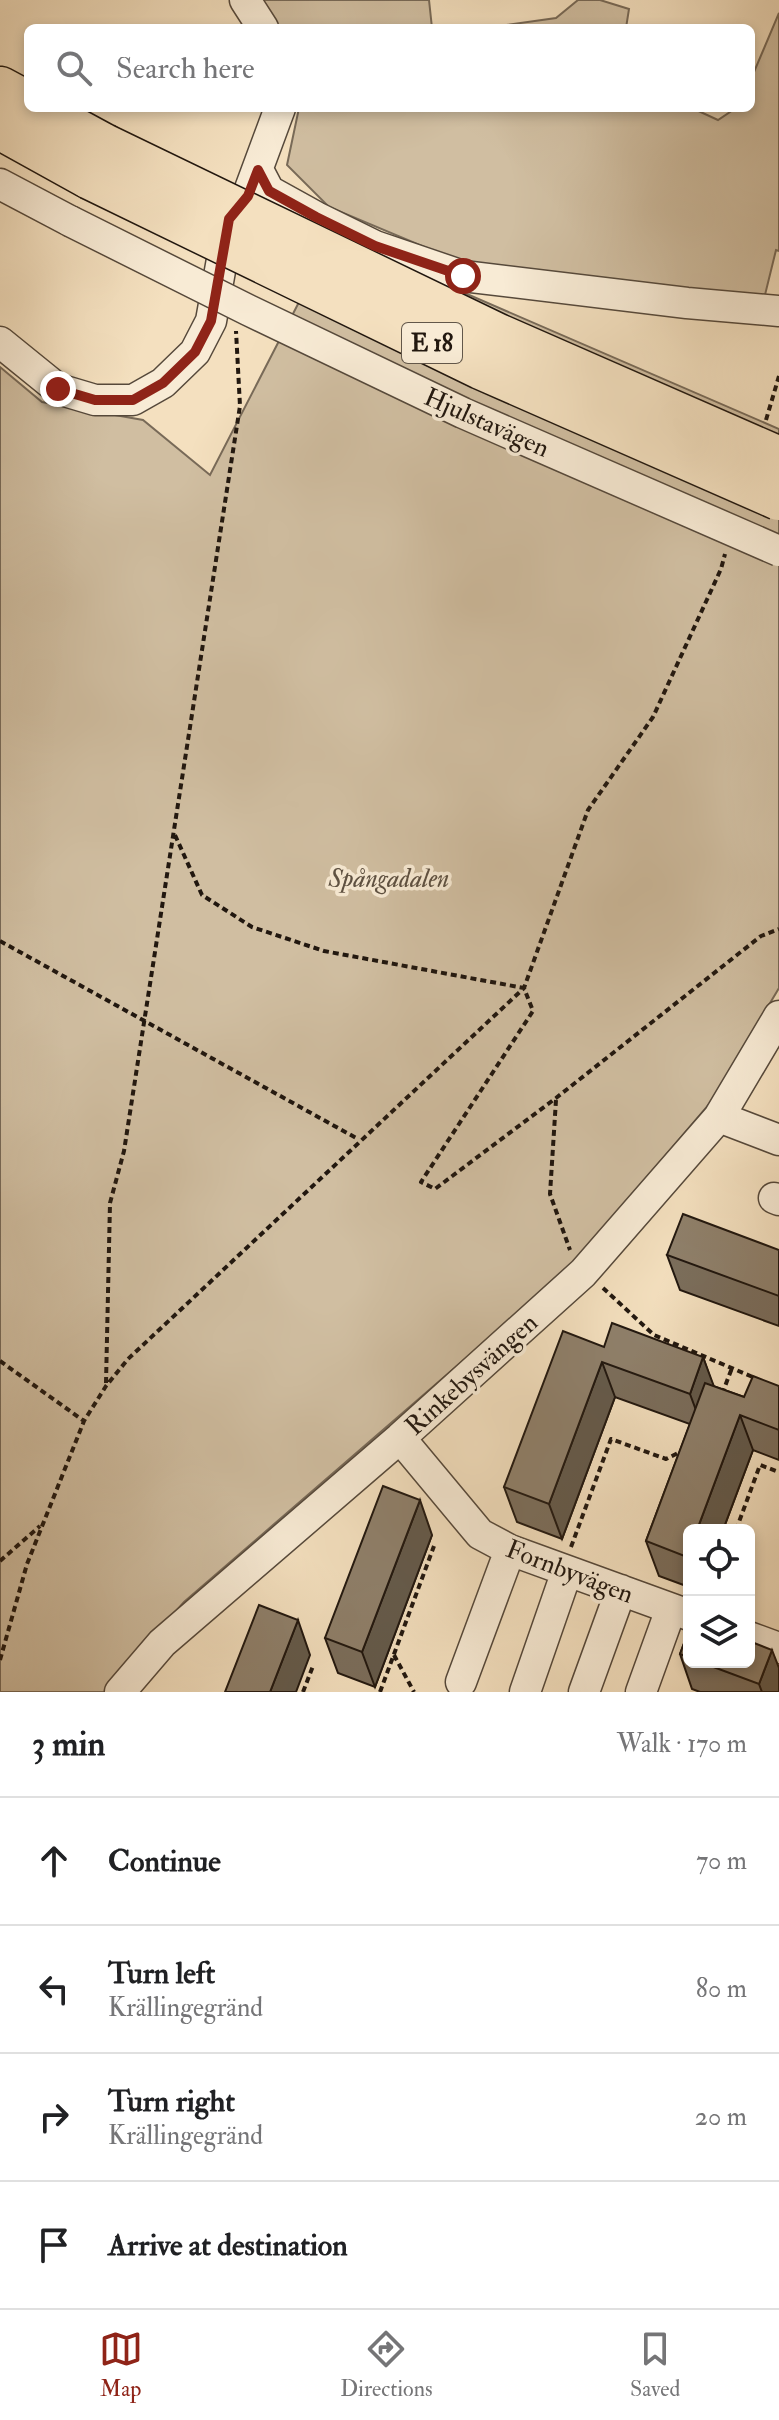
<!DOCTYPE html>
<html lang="en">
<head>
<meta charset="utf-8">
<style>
  :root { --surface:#fff; --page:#f6f6f6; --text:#202124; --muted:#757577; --line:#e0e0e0; --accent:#8f2418 }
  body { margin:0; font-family:"IM FELL Double Pica",serif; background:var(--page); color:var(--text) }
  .controls { position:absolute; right:24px; bottom:24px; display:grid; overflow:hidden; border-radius:12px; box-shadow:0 4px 12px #0003 }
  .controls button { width:72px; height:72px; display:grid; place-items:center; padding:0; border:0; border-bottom:2px solid var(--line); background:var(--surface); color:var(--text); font:40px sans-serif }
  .stop { position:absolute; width:24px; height:24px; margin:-18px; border:6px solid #8f2418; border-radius:50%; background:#fff }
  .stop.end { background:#8f2418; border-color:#fff; box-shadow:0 2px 8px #0008 }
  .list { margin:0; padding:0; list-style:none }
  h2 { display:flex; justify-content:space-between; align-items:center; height:104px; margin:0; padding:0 32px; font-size:34px }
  h2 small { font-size:26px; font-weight:400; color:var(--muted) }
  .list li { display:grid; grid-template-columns:52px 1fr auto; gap:24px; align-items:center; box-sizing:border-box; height:128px; padding:0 32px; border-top:2px solid var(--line) }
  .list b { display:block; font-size:30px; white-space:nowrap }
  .list p { margin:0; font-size:26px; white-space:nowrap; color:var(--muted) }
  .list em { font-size:26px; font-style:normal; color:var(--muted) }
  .icon { flex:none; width:44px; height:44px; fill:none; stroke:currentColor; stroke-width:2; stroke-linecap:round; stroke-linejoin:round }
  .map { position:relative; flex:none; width:779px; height:1692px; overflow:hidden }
  .search { position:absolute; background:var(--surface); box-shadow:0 4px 12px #0003; left:24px; right:24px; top:24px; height:88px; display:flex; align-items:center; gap:20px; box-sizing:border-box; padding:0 28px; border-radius:12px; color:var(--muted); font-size:30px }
  .sheet { height:616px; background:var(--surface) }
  nav { display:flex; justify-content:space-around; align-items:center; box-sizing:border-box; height:112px; border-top:2px solid var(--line); background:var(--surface); font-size:22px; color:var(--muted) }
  nav a { display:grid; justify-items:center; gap:4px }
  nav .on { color:var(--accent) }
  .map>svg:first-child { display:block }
  .green { fill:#d0bea1; stroke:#786a58; stroke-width:2 }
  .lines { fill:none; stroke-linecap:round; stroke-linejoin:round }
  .minor-casing { stroke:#56493b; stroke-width:33 }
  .highway-casing { stroke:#21170f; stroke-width:47 }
  .path { stroke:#21170f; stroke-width:4; stroke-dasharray:6 4; stroke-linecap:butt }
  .minor { stroke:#f8ebd5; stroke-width:30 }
  .highway { stroke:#f4e0bf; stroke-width:44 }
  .minor-bridge-casing { stroke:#56493b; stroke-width:33; stroke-linecap:butt }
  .highway-bridge-casing { stroke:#21170f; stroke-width:47; stroke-linecap:butt }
  .minor-bridge { stroke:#f8ebd5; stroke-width:30 }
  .highway-bridge { stroke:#f4e0bf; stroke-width:44 }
  .wall { fill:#7b6e5c; stroke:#21170f; stroke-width:2 }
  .shaded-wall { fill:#645a4b; stroke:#21170f; stroke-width:2 }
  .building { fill:#8f806b; stroke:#21170f; stroke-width:2 }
  .route { stroke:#8f2418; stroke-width:10 }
  .labels { text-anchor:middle; stroke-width:7; stroke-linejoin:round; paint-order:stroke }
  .shield { fill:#f8ebd5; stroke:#62574a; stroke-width:2 }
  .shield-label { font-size:24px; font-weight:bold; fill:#21170f }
  .street-label { font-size:26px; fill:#21170f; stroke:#f8ebd5 }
  .park-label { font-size:26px; font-style:italic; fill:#5e5142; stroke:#f8ebd5 }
</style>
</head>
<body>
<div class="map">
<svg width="779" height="1692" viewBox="0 0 779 1692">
  <rect width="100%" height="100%" fill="#f4e0bf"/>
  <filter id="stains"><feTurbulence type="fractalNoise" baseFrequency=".0025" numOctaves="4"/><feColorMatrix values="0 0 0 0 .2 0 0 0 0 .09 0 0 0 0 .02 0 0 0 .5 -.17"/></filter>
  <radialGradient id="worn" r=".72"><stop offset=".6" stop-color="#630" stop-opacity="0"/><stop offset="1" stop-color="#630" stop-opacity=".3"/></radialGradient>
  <!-- green -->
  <path class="green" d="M262,0H429L432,28H278Z
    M578,0H600L629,9L626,28H484L556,18Z
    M779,13V251L776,250L764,299L477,269L329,207L287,165L299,108H692L718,120L736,108H751V79Z
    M333,236L779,429V988L711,1102L568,1270L184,1602L104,1692H0V367L42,402L143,420L210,475Z"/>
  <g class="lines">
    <!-- minor casing -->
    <g class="minor-casing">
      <path id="minor" d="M245,0L263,28
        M258,170L269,191L316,217L375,246L463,276L687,303L779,311
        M0,184L70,221
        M250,189L280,108
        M0,342L58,389L95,400H133L163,383L195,352L211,321L228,226
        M719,1117L779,1140
        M774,1198L779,1200
        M400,1438L480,1534L510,1550L689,1615
        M749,1637L779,1648
        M461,1682L510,1550
        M120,1692L162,1643L400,1438L583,1273L719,1117L779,1016
        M525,1692L567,1571
        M584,1692L621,1590
        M641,1692L671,1609"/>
    </g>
    <!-- highway casing -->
    <g class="highway-casing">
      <path id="highway" d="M0,89L28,104
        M34,108L104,146
        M0,127L90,177"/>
    </g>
    <!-- path -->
    <path class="path" d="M766,420L779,376
      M175,835L202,895L252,927L324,951L524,988L533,1011L421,1182L435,1189L556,1098L761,936L779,929
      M0,941L358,1139
      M556,1100L550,1194L570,1250
      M603,1288L654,1335L755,1378
      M0,1361L84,1421
      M106,1383L110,1203L124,1151L240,406L236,331
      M722,1394L732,1368
      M736,1530L760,1465L779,1472
      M571,1547L611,1439L666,1459L682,1451
      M0,1561L40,1526
      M394,1655L414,1692
      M0,1660L27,1564L84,1421L106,1386L128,1359L524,988L588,810L653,717L721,569L725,554
      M303,1692L313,1666
      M380,1692L434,1546"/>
    <!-- minor -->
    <use href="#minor" class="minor"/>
    <!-- highway -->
    <use href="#highway" class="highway"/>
    <!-- minor-bridge casing -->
    <g class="minor-bridge-casing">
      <path id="minor-bridge" d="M70,221L248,310L463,413L779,551"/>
    </g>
    <!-- highway-bridge casing -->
    <g class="highway-bridge-casing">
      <path id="highway-bridge" d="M104,146L498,336L779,459
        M90,177L481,367L779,498"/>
    </g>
    <!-- minor-bridge -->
    <use href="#minor-bridge" class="minor-bridge"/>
    <!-- highway-bridge -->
    <use href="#highway-bridge" class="highway-bridge"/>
  </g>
  <!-- wall -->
  <path class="wall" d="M779,1250V1326L680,1290L667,1255Z
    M604,1347L703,1357L713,1386L744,1397L779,1386V1460L753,1450L723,1530H689V1587L659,1576L646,1541L690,1424L615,1397L562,1539L517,1522L504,1487Z
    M432,1535L375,1687L338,1673L325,1638Z
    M689,1630V1662H749L779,1692H700L692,1689L680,1654Z"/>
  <!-- shaded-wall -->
  <path class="shaded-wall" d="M703,1357L716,1392L703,1429L690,1394Z
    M602,1362L615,1397L562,1539L549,1504Z
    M740,1415L753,1450L723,1530H697Z
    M420,1500L432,1535L375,1687L362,1652Z
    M298,1620L310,1655L296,1692H270Z
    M772,1650L779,1668V1692H762L759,1684Z"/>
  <!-- building -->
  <path class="building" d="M683,1214L779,1250V1296L667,1255Z
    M612,1323L703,1357L690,1394L602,1362L549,1504L504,1487L563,1331L604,1347Z
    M753,1376L779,1386V1430L740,1415L697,1530H689V1552L687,1557L646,1541L705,1383L744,1397Z
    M383,1486L420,1500L362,1652L325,1638Z
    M259,1605L298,1620L270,1692H225Z
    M689,1630V1658L680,1654Z
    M749,1641L772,1650L759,1684L700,1662H749Z"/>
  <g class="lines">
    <!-- route -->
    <path class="route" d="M58,389L95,400H133L163,383L195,352L211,321L229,219L248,196L258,170L269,191L316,217L375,246L463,276"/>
  </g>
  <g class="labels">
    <!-- shield labels -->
    <rect class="shield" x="402" y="323" width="60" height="40" rx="6"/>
    <g class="shield-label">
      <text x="432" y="351">E 18</text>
    </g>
    <!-- street labels -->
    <g class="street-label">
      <text transform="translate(487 422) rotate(24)" y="9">Hjulstavägen</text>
      <text transform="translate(471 1374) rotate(-42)" y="9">Rinkebysvängen</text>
      <text transform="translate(570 1571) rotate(21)" y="9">Fornbyvägen</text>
    </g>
    <!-- park labels -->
    <g class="park-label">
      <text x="389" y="887">Spångadalen</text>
    </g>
  </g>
  <rect width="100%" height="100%" filter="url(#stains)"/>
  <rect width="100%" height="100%" fill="url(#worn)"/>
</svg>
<div class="controls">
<button><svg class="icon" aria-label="locate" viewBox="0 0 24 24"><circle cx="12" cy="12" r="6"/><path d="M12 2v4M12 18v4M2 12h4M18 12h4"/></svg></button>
<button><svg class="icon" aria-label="layers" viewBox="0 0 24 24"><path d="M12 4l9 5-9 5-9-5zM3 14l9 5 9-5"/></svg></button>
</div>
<div class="stop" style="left:463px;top:276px"></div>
<div class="stop end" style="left:58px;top:389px"></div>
<div class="search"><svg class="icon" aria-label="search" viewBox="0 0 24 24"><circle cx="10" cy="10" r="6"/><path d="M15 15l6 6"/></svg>Search here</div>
</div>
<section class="sheet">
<h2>3 min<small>Walk · 170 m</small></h2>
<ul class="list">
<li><svg class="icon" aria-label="ahead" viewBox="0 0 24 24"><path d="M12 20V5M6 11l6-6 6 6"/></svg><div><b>Continue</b></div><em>70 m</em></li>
<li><svg class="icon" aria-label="left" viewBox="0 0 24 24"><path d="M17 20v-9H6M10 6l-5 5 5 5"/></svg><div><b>Turn left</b><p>Krällingegränd</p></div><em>80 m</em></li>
<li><svg class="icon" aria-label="right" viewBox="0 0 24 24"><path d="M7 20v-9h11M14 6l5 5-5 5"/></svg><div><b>Turn right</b><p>Krällingegränd</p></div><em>20 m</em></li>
<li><svg class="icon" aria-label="arrive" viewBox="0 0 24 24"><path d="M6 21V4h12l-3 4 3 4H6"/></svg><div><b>Arrive at destination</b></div></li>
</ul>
</section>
<nav>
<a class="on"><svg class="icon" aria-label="map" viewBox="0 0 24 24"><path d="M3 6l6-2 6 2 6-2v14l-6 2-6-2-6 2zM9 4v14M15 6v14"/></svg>Map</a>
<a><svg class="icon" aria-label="directions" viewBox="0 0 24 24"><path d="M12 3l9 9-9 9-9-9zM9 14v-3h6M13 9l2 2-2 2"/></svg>Directions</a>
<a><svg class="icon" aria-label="saved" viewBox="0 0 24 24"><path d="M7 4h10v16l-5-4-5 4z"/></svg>Saved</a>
</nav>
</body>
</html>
